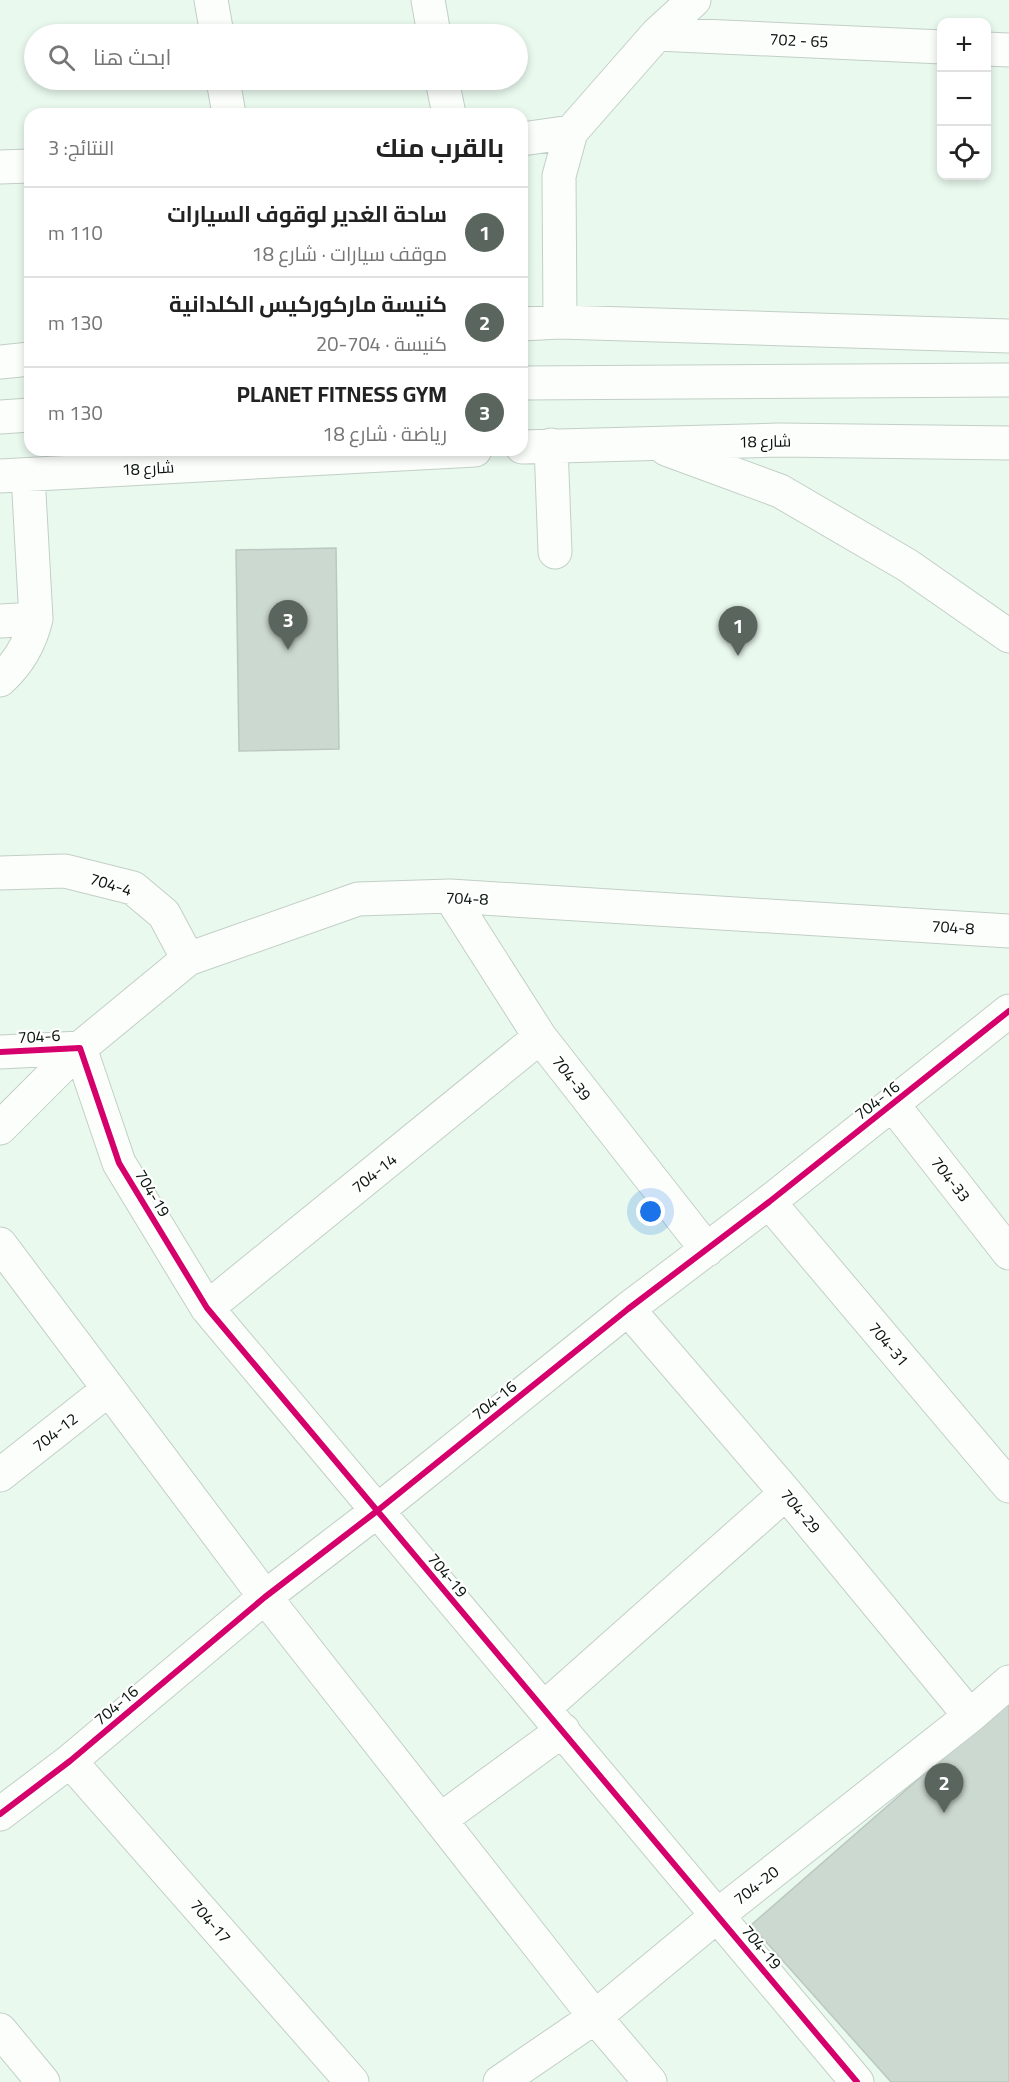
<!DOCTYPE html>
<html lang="ar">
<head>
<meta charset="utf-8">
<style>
  :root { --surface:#fff; --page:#f6f6f6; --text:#222; --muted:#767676; --line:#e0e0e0; --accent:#59655d }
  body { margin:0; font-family:Georgia,Cairo,serif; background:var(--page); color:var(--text); direction:rtl }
  .controls { position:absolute; right:18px; top:18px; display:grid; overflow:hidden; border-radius:12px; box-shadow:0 3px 9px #0003 }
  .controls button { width:54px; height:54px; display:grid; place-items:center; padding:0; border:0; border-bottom:2px solid var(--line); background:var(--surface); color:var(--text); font:30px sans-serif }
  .you { position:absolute; left:651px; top:1212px; width:21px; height:21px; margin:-15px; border:4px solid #fff; border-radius:50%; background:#1a73e8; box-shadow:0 0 0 9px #1a73e833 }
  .badge { display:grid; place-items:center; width:39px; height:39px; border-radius:50%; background:var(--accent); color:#fff; font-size:20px; font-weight:700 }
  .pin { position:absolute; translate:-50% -50px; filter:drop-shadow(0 2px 3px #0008) }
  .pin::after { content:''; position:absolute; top:32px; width:21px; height:18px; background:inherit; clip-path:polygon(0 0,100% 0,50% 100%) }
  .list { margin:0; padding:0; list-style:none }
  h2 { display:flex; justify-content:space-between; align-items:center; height:78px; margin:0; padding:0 24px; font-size:26px }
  h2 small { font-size:20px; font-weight:400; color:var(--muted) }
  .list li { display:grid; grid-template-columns:39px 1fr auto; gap:18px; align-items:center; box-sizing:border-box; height:90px; padding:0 24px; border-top:2px solid var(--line) }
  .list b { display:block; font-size:22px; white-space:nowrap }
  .list p { margin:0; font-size:20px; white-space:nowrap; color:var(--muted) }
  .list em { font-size:20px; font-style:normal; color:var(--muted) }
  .icon { flex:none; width:33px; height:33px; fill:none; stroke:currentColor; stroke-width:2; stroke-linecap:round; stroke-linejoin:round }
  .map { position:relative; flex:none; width:1009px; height:2082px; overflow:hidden; direction:ltr }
  .search { position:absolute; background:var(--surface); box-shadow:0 3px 9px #0003; left:24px; top:24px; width:504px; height:66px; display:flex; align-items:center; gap:15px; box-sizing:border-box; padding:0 21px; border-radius:33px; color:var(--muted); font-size:22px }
  .panel { position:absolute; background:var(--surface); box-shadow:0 3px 9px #0003; left:24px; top:108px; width:504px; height:348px; border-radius:18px; direction:rtl }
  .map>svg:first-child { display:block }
  .building { fill:#ccd9d0; stroke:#bbc8bf; stroke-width:1.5 }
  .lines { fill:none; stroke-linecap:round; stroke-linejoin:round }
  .minor-casing { stroke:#c2cfc6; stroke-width:35 }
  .minor { stroke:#fcfefc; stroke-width:33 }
  .cycleway-casing { stroke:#fff; stroke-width:10 }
  .cycleway { stroke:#d6006c; stroke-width:6 }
  .labels { text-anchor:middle; stroke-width:4.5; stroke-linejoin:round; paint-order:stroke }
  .street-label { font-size:16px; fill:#0b150f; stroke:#fff }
</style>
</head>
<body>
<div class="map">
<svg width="1009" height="2082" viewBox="0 0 1009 2082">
  <rect width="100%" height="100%" fill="#e9f9ee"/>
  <!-- building -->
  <path class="building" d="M336,548L339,749L239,751L236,550Z
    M1009,1700V2082H891L751,1925Z"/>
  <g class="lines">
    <!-- minor casing -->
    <g class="minor-casing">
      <path id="minor" d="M211,0L217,34
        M428,0L434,34
        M657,34L942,47
        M986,49L1009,50
        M223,80L229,114
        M442,80L449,114
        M522,139L571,132
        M0,167L30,166
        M560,322L559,176L571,132L657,34L694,0
        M522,324L560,322L1009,336
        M0,362L30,359
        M522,383L1009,380
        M0,417L30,415
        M551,445L555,552
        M522,447L780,440L1009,443
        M666,449L780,491L907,565L1009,636
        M0,476L475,450
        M0,621L36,619
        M0,680C19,663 30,644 36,619L28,475
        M0,873L65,871L133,888L164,914L188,959
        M450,896L540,1037L707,1250
        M0,1052L80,1048L119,1163L207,1308L857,2082
        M893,1105L1009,1253
        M0,1128L80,1048L188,959L358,899L450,896L1009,931
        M769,1202L1009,1486
        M0,1244L265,1597L595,2017L650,2082
        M207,1308L540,1037
        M628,1309L786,1493L970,1716
        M0,1475L109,1389
        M544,1708L786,1493
        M70,1761L352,2082
        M0,1814L70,1761L265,1597L377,1511L628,1309L769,1202L1009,1011
        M440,1820L563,1730
        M0,2030L43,2082
        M500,2082L595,2017L718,1915L970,1716L1009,1682"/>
    </g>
    <!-- minor -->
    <use href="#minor" class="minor"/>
    <!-- cycleway casing -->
    <g class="cycleway-casing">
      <path id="cycleway" d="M0,1052L80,1048L119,1163L207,1308L857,2082
        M0,1814L70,1761L265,1597L377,1511L628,1309L769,1202L1009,1011"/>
    </g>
    <!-- cycleway -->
    <use href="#cycleway" class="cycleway"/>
  </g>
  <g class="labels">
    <!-- street labels -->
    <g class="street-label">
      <text transform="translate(799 40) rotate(3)" y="6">702 - 65</text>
      <text transform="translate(765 441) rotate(-1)" y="6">شارع 18</text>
      <text transform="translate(148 468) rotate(-3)" y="6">شارع 18</text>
      <text transform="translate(111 884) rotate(17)" y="6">704-4</text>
      <text transform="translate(467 898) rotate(2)" y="6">704-8</text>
      <text transform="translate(953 927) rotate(4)" y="6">704-8</text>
      <text transform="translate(39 1036) rotate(-3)" y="6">704-6</text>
      <text transform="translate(572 1078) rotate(52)" y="6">704-39</text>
      <text transform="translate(877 1100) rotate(-38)" y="6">704-16</text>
      <text transform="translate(374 1173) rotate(-39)" y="6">704-14</text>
      <text transform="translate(951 1179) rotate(52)" y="6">704-33</text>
      <text transform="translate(153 1193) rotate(59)" y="6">704-19</text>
      <text transform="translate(889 1344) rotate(50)" y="6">704-31</text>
      <text transform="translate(494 1400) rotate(-39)" y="6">704-16</text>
      <text transform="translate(55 1432) rotate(-38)" y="6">704-12</text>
      <text transform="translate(801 1511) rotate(50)" y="6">704-29</text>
      <text transform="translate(448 1575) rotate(50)" y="6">704-19</text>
      <text transform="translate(116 1705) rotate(-40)" y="6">704-16</text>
      <text transform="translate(756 1885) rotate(-38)" y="6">704-20</text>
      <text transform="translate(211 1921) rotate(49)" y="6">704-17</text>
      <text transform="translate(762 1947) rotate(50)" y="6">704-19</text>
    </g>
  </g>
</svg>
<div class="controls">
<button>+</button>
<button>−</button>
<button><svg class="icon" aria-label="locate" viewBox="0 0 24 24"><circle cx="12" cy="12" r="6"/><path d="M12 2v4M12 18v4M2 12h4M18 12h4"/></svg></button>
</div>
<div class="you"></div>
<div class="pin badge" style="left:738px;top:656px">1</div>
<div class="pin badge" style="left:944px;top:1813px">2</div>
<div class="pin badge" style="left:288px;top:650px">3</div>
<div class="search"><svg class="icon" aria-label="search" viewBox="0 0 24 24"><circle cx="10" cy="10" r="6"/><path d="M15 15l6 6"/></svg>ابحث هنا</div>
<section class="panel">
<h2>بالقرب منك<small>النتائج: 3</small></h2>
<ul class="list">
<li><span class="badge">1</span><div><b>ساحة الغدير لوقوف السيارات</b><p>موقف سيارات · شارع 18</p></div><em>110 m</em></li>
<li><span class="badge">2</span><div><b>كنيسة ماركوركيس الكلدانية</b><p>كنيسة · 704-20</p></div><em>130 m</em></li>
<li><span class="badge">3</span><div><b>PLANET FITNESS GYM</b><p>رياضة · شارع 18</p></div><em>130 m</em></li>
</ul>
</section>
</div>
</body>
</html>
